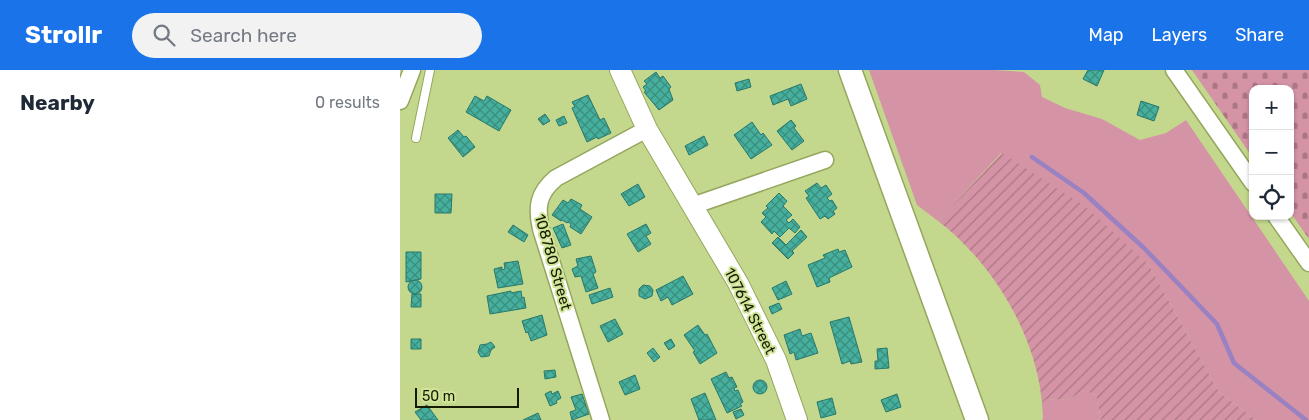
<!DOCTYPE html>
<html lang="en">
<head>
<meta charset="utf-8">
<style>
  :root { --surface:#fff; --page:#f2f2f3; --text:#1f2937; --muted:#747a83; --line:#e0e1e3; --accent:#1a73e8 }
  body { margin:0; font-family:Rubik,sans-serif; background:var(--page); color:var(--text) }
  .controls { position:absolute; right:15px; top:15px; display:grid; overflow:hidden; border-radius:10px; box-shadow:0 1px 4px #0004 }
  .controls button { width:45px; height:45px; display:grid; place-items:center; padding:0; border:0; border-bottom:1px solid var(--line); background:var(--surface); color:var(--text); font:25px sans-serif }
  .scale { position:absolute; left:15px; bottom:12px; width:104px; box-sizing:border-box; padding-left:5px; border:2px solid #151b00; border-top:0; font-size:14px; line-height:18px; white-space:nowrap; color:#151b00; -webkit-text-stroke:4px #d1e599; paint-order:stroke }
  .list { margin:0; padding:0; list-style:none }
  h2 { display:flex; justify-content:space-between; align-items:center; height:65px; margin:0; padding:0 20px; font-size:21px }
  h2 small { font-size:16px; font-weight:400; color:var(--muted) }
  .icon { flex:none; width:28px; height:28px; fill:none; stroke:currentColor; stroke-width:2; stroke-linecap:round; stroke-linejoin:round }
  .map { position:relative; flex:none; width:909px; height:350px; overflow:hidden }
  header { display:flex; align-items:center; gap:30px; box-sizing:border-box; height:70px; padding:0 25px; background:var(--accent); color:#fff }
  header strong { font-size:24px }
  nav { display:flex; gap:28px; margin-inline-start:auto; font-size:18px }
  .search { width:350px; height:45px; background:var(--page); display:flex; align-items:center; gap:12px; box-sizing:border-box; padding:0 18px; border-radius:28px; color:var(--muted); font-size:19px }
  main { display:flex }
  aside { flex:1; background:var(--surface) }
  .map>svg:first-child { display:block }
  .green { fill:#d593a6 }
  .cemetery { fill:url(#cemetery-stones) }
  .garden { fill:url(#garden-furrows) }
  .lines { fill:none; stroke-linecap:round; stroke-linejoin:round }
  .stream { stroke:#9981c2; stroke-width:4.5 }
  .building { fill:url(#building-cross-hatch); stroke:#28786b }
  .service-casing { stroke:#95a75e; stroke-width:10 }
  .minor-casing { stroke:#95a75e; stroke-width:19 }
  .tertiary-casing { stroke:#95a75e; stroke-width:22 }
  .secondary-casing { stroke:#95a75e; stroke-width:25 }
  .service { stroke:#fff; stroke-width:8 }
  .minor { stroke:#fff; stroke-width:16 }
  .tertiary { stroke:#fff; stroke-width:20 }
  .secondary { stroke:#fff; stroke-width:22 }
  .labels { text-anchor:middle; stroke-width:4; stroke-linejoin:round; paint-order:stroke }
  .street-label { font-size:15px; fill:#151b00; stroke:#d1e599 }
</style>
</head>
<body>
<header>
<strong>Strollr</strong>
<div class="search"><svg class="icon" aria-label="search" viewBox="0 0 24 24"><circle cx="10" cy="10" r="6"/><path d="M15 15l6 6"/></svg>Search here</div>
<nav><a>Map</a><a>Layers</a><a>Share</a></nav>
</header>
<main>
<aside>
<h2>Nearby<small>0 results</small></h2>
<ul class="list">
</ul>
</aside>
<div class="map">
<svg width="909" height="350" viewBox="0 0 909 350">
  <defs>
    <pattern id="cemetery-stones" width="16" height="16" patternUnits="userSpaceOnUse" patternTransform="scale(1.25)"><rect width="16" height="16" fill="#d593a6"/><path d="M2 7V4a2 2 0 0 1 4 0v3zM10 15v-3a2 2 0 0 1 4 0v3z" fill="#ac7785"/></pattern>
    <pattern id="garden-furrows" width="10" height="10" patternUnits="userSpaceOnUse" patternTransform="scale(1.25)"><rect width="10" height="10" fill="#d593a6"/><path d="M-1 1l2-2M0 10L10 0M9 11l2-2" fill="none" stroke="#ac7785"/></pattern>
    <pattern id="building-cross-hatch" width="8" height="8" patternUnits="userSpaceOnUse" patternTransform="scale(1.25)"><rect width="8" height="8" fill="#46af9d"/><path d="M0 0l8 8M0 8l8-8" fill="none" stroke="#398e7e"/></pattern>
  </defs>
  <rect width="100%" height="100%" fill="#c4d88d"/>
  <!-- green -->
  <path class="green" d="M469,0H593L624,2L640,15L642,27L665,38L702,49L740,70L766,63L786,50L909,231V350H856L819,322L749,195L601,83L538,151L517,135Z
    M685,320L696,326L701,350H642L643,348L642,333L647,329L667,330Z"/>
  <!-- cemetery -->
  <path class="cemetery" d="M792,0H909V169L890,142V19H853V88Z"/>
  <!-- garden -->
  <path class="garden" d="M602,83L686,137L749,195L819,322L856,350H701L696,326L685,320L667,330L647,329L642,333C636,264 592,192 538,151Z"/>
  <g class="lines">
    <!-- stream -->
    <path class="stream" d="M632,87L684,123L745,179L817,254L834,293L906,350"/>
  </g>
  <!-- building -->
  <path class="building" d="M688,0H704L697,16L683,9Z
    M256,2L260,8L263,6L271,17L269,19L273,30L259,40L244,22L246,21L243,17L247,14L244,11Z
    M349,9L351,17L337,21L335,13Z
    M401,14L407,29L391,36L388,29L373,35L370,26Z
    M188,25L200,50L204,48L211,63L198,69L197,67L187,72L172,38L175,37L172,32Z
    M75,26L84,31L87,26L111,40L99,61L66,42Z
    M741,31L759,37L754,51L737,45Z
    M145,44L150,51L143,55L138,49Z
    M164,46L167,53L159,56L156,50Z
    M391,50L396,56L394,58L404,71L392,80L377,61Z
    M352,52L361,65L363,63L372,75L351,89L334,65Z
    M58,60L64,67L66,66L75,77L63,87L48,68Z
    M304,66L308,75L289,85L285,76Z
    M417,113L421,118L426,115L432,124L427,128L430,131L432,130L437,138L433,141L435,144L428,149L425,146L420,149L406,128L409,126L405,121Z
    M238,114L245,127L229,136L221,124Z
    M379,123L387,131L383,136L392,145L386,150L389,153L393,149L400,157L395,163L389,158L380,167L374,161L372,164L361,152L366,147L362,143L368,138L366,136Z
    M35,124H52L51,143H35Z
    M171,129L182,135L180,139L192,147L181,164L170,157L171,154L168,152L167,153L162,150L161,151L152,145L163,130L168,133Z
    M163,154L171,175L162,178L153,158Z
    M246,154L251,163L246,166L251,174L238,182L227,164Z
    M113,155L128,165L124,172L108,162Z
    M401,160L407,167L392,181L394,183L388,189L372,173L378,167L386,175Z
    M438,179L439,182L445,180L452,197L429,208L430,212L417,217L408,195L425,188L423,185Z
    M6,182H21V209L6,212Z
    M191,186L196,202L193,204L198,218L186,222L181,206L175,207L172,199L178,196L176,189Z
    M118,191L123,214L98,218L94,199L102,197V200L105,199L104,193Z
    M283,206L293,224L272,235L268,227L261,231L256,220Z
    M8 217a7 7 0 1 1 14 0a7 7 0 1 1-14 0Z
    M386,211L392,224L378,230L372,218Z
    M243,215L250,216L253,220L252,226L245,229L239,226V219Z
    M210,218L213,227L192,234L189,225Z
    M111,221V223L121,221L122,228L124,227L126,238L90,244L87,226Z
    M12,224H21V237H11Z
    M379,233L382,239L372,244L369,237Z
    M142,245L147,265L131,271L128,262L126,263L122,251Z
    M449,247L462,292L451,294L450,291L442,294L430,252Z
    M215,249L223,264L208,272L200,256Z
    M298,255L305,265L307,264L317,283L300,294L293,282L295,281L284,265Z
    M400,259L402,266L411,263L418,283L396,290L394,282L390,284L384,265Z
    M11,269H21V279H11Z
    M271,269L275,276L269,280L264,273Z
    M91,272L95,277L91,280L89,286L81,287L78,282L80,275L87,274Z
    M253,278L260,287L254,292L247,283Z
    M487,278L489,298L475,299V291H478L477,279Z
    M155,300L156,307L145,309L144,301Z
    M326,302L329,308L332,307L337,317L334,318L335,321L338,320L343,332L340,334L342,336L327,343L311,309Z
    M235,305L240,319L225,325L219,312Z
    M353 317a7 7 0 1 1 14 0a7 7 0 1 1-14 0Z
    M151,321L152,324L158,321L161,328L156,331L157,333L150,336L145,324Z
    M305,323L316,350H299L291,329Z
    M182,324L189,344L172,350L170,342L176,340L171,327Z
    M497,324L501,337L486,342L481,330Z
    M432,328L436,344L421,348L417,332Z
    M27,335L38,350H21L15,342Z
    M341,339L344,345L336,349L333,342Z
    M138,343L141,350H123Z"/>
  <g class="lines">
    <!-- service casing -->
    <g class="service-casing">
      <path id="service" d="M16,68L30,0"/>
    </g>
    <!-- minor casing -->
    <g class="minor-casing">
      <path id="minor" d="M774,0L853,113
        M0,31L12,0
        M292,136L425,90
        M876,146L909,193
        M201,350L141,159C136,137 138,123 156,108L247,59"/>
    </g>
    <!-- tertiary casing -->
    <g class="tertiary-casing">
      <path id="tertiary" d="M220,0L247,59L338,213L376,290L397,350"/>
    </g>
    <!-- secondary casing -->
    <g class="secondary-casing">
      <path id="secondary" d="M450,0L577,350"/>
    </g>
    <!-- service -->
    <use href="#service" class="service"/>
    <!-- minor -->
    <use href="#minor" class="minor"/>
    <!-- tertiary -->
    <use href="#tertiary" class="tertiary"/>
    <!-- secondary -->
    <use href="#secondary" class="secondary"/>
  </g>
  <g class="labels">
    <!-- street labels -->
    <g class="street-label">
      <text transform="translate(153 192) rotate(74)" y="5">108780 Street</text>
      <text transform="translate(350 241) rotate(63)" y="5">107614 Street</text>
    </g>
  </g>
</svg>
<div class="controls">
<button>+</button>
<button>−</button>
<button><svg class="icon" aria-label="locate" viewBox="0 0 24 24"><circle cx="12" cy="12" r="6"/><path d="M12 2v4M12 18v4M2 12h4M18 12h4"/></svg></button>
</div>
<div class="scale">50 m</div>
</div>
</main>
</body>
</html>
